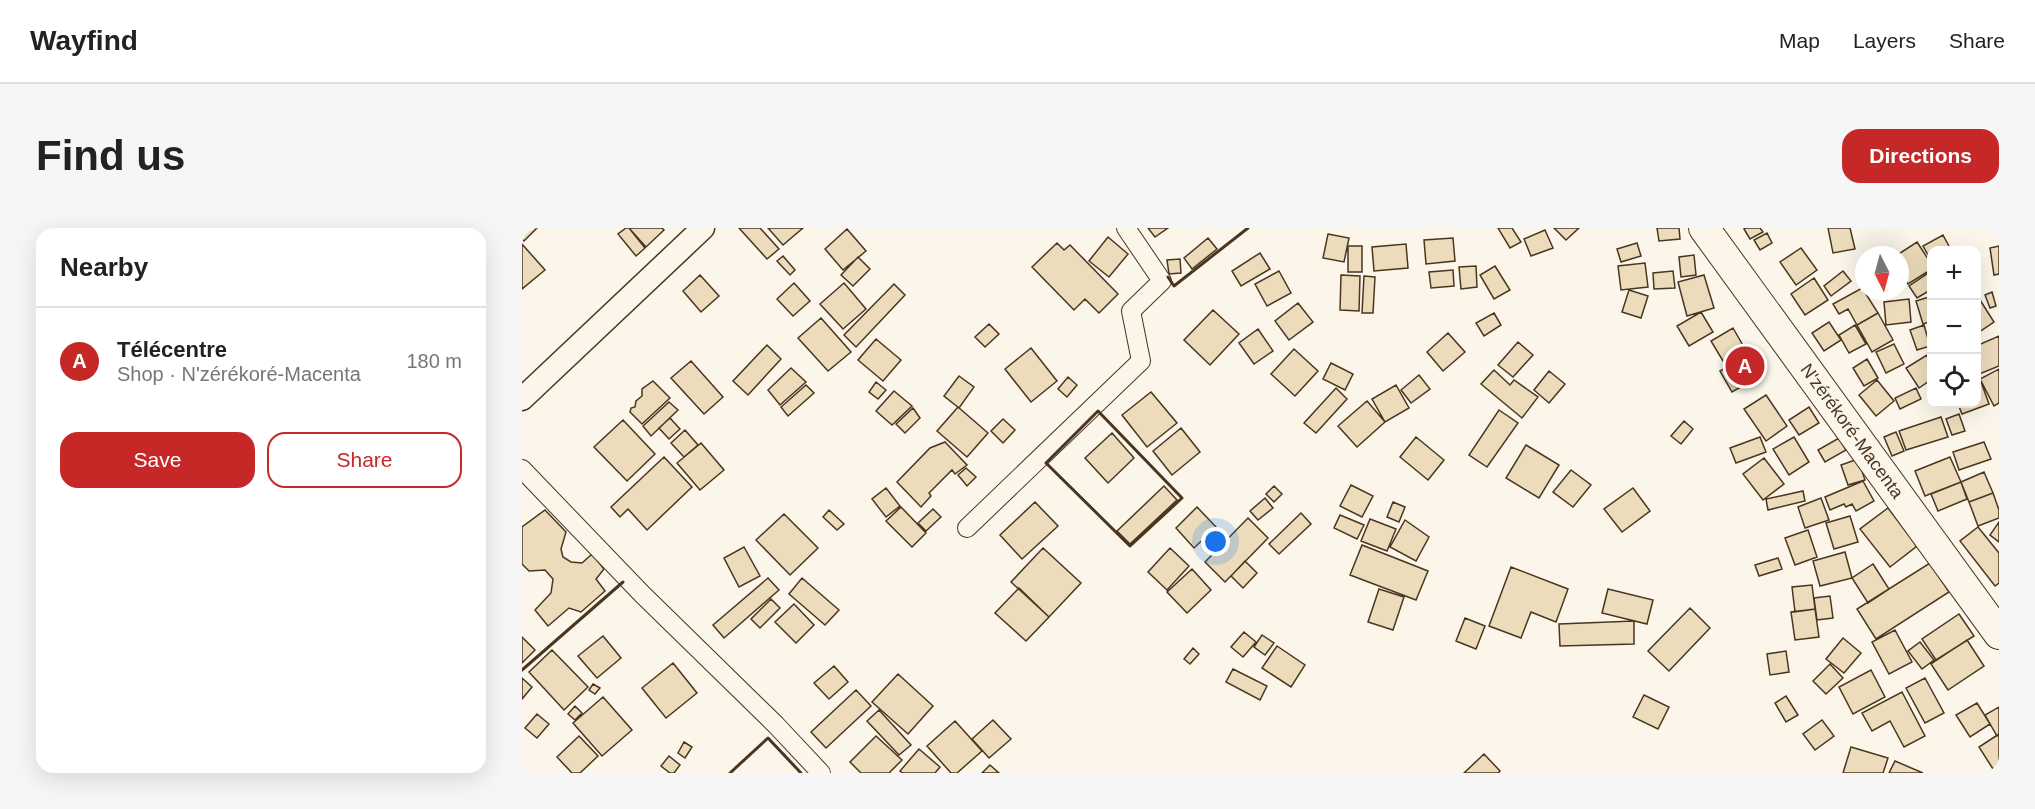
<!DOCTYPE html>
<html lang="en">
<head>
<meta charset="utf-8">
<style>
  :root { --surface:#fff; --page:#f6f6f6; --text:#222; --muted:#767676; --line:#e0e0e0; --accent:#c62828 }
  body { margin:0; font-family:Helvetica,sans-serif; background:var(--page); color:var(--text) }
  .controls { position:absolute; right:18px; top:18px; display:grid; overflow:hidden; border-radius:12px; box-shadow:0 6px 24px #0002 }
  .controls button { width:54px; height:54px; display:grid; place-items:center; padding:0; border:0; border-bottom:2px solid var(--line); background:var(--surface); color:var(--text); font:30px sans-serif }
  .compass { position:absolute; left:1333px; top:18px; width:54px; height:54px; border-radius:50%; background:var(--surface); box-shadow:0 6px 24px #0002; rotate:174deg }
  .you { position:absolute; left:694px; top:314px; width:21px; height:21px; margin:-15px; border:4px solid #fff; border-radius:50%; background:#1a73e8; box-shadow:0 0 0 9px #1a73e833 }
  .badge { display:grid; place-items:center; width:39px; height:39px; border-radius:50%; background:var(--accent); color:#fff; font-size:20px; font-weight:700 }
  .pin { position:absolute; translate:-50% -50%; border:3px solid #fff; box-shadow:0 2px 6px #0006 }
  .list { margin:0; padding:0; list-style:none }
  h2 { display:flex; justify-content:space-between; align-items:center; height:78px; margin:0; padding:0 24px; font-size:26px }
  h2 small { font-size:20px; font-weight:400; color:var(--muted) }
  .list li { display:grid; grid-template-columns:39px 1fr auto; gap:18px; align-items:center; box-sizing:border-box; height:108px; padding:0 24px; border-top:2px solid var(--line) }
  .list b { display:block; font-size:22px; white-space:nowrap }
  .list p { margin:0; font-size:20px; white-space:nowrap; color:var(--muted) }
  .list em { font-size:20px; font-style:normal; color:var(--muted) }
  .actions { display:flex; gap:12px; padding:18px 24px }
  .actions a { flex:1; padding:14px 0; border:2px solid var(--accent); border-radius:18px; text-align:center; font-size:21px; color:var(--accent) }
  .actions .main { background:var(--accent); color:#fff }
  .icon { flex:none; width:33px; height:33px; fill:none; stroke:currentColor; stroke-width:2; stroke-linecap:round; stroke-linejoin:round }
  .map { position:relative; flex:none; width:1477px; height:545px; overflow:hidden; border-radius:18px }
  header { display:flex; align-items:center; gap:36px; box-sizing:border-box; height:84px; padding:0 30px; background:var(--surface); border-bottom:2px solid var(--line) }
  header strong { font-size:28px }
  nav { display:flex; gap:33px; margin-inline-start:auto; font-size:21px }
  .intro { display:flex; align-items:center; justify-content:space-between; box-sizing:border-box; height:144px; padding:0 36px }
  h1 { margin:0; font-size:42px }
  .button { padding:15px 27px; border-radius:18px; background:var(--accent); color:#fff; font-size:21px; font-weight:700 }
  main { display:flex; gap:36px; padding:0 36px }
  aside { flex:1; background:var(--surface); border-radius:18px; box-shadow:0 6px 24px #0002 }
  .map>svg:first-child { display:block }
  .building { fill:#ecdcbc; stroke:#4a3520; stroke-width:1.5 }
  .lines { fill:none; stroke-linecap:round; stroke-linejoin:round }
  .minor-casing { stroke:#4a3520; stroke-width:20 }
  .tertiary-casing { stroke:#4a3520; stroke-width:25 }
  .trunk-casing { stroke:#4a3520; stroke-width:32 }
  .minor { stroke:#fbf6e9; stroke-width:18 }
  .tertiary { stroke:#fbf6e9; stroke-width:22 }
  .trunk { stroke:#fbf6e9; stroke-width:30 }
  .wall { stroke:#4a3520; stroke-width:3 }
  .labels { text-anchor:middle; stroke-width:4.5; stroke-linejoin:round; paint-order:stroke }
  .street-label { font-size:18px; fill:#4a3520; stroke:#fbf6e9 }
</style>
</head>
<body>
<header>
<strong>Wayfind</strong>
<nav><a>Map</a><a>Layers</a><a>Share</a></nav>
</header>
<div class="intro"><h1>Find us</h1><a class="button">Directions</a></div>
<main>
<aside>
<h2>Nearby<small></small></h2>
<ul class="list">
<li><span class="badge">A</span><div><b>Télécentre</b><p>Shop · N'zérékoré-Macenta</p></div><em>180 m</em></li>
</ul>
<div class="actions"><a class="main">Save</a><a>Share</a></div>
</aside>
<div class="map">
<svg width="1477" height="545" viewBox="0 0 1477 545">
  <rect width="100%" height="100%" fill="#fbf6e9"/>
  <!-- building -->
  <path class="building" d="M0,0H15L2,13L0,11Z
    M104,0H107L123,20L114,28L96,6Z
    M107,0H140L142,2L124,19Z
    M217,0H238L257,21L245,31Z
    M246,0H281L261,17Z
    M626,0H646L633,9Z
    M976,0H990L999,14L988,20Z
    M1032,0H1057L1044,12Z
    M1135,0H1157L1158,11L1137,13Z
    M1224,0H1238L1241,4L1228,11L1222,1Z
    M1306,0H1328L1333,21L1311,25Z
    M325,1L344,23L321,42L303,21Z
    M1023,2L1031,20L1009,28L1002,11Z
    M1245,5L1250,15L1238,22L1232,12Z
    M806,6L827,10L822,34L801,30Z
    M1421,7L1429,22H1410V34L1401,18Z
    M586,9L606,26L587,49L567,33Z
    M686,10L695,21L670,41L662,30Z
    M931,10L933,33L904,36L902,12Z
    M1395,14L1410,37V41L1386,56L1378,44V27H1375Z
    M535,15L542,22L548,17L596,66L577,85L563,71L552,82L510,39Z
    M1115,15L1119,28L1099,34L1095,21Z
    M0,16L23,42L0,61Z
    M884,16L886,40L852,43L850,19Z
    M826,18H840V44H826Z
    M1477,18V46L1472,47L1468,20Z
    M1279,20L1295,42L1274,57L1258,34Z
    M738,25L748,41L719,58L710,43Z
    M1172,27L1174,47L1159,49L1157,29Z
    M261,28L273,42L268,47L255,33Z
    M336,29L348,41L331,58L319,47Z
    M658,31L659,45L647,46L645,32Z
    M1123,35L1126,59L1099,62L1096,38Z
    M954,38L955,59L939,61L937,39Z
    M973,38L988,62L972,71L958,47Z
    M931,42L932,58L909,60L907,44Z
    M757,43L769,65L745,78L733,56Z
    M1151,43L1153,60L1132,61L1131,45Z
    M1321,43L1329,53L1309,68L1302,58Z
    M1408,44L1410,61L1395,70L1387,58Z
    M178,47L197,68L179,84L161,63Z
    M819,47L838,48L837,83L818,82Z
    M1182,47L1192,80L1165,88L1156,54Z
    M842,48L853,49L851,85H840Z
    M1292,50L1306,72L1283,87L1269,66Z
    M272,55L288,73L271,88L255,71Z
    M322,55L344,81L321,101L298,76Z
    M372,56L383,67L334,119L322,107Z
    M1342,59V63L1356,85L1335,97L1326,81L1317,86L1311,76Z
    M1107,62L1126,68L1119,90L1100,84Z
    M1470,64L1474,78L1468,80L1463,67Z
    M1410,68V93L1401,96L1394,73Z
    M1387,71L1389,94L1364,97L1362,74Z
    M1458,72L1472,94L1454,106V74Z
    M776,75L791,94L767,112L753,93Z
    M691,82L717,106L688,137L662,112Z
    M1179,84L1191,104L1167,118L1155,98Z
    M972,85L979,97L962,108L954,95Z
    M1356,85L1371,112L1350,124L1335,97Z
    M299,90L329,124L306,143L276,110Z
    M1307,94L1319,112L1302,123L1290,105Z
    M467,96L477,106L463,119L453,109Z
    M1333,97L1344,116L1327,125L1317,107Z
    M1402,97L1408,118L1395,122L1388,102Z
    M1211,100L1223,121L1201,133L1189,113Z
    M736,101L751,123L732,136L717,115Z
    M926,105L943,124L921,143L905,124Z
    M1477,108V138L1455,147L1454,118Z
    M354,111L379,132L361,153L336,132Z
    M996,114L1011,127L991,149L976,137Z
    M1372,116L1382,136L1364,145L1354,124Z
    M245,117L259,131L226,167L211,153Z
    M509,120L535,153L509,174L483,141Z
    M772,121L796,143L773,168L749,146Z
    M1226,127L1238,148L1210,164L1198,143Z
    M1405,127L1410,134V151L1397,160L1384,140Z
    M1345,131L1356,150L1342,158L1331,140Z
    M169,133L201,169L182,186L149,150Z
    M809,135L831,146L823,162L801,151Z
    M269,140L284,154L258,177L246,162Z
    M1477,141V175L1472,178L1458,151Z
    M972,142L988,157L992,152L1016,169L1000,190L959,156Z
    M1027,143L1043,156L1027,175L1012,162Z
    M897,147L908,161L889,175L879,162Z
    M437,148L452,159L437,180L422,168Z
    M546,149L555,157L545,169L536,161Z
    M1458,151L1467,176L1440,186L1436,176H1454V152Z
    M1355,152L1372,173L1354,188L1337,167Z
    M131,153L148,170L120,196L108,184L109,180L113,179L114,173L120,168V161Z
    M354,154L364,162L356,171L347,164Z
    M284,157L292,165L266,188L259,179Z
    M874,157L887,180L863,194L850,171Z
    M814,160L825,171L794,205L782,195Z
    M1394,160L1399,171L1378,181L1373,170Z
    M372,163L390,178L370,197L354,183Z
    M629,164L655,195L625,219L600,187Z
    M1244,167L1265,198L1244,213L1222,181Z
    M845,173L863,194L835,219L816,198Z
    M147,174L156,182L129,208L121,198Z
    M436,179L466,205L445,229L415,203Z
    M1287,179L1297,195L1277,207L1267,192Z
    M391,180L398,190L383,205L374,196Z
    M977,182L996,195L965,239L947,227Z
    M1437,186L1443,203L1430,207L1424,191Z
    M1419,189L1426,209L1384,222L1377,203Z
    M148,190L158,201L147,211L137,200Z
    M481,191L493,202L481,215L469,203Z
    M101,192L133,226L105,253L72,219Z
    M1162,193L1171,201L1159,216L1149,208Z
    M659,200L678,224L650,247L631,223Z
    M163,202L176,217L162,229L149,215Z
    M1374,204L1382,223L1370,228L1362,209Z
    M590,205L612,230L586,255L563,230Z
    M894,209L922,232L906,252L878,229Z
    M1238,209L1244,224L1214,235L1208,220Z
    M1272,209L1287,234L1267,247L1251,221Z
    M1317,210L1324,222L1303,234L1296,222Z
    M423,214L445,237L433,246L430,242L407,265L409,268L399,279L375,254L408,220Z
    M1462,214L1469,231L1437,242L1431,224Z
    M179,215L202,242L178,262L155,235Z
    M1004,217L1037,237L1017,270L984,250Z
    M142,229L170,259L125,302L106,281L98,289L89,279Z
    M1428,229L1439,254L1403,268L1393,243Z
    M1242,230L1262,256L1241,272L1221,246Z
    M1336,231L1343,252L1326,257L1319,237Z
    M444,240L454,249L445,258L436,247Z
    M1049,242L1069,257L1051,279L1031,264Z
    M1462,244L1471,265L1447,274L1439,254Z
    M1341,253L1352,273L1334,283L1330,276L1324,279L1322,276L1308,282L1303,269Z
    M1439,254L1445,271L1416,283L1409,266Z
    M829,257L851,268L840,289L818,278Z
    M642,258L655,272L608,316L595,303Z
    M752,258L760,266L752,274L744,266Z
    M364,260L378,278L364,289L350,271Z
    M1111,260L1128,283L1100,304L1082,281Z
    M1281,263L1283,273L1246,282L1244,271Z
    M1471,265L1477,282V290L1456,298L1447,274Z
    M743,270L751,280L736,292L728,283Z
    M1299,270L1307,292L1283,300L1276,279Z
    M513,274L536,298L500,331L478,307Z
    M871,274L883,279L877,294L865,289Z
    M379,279L404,305L390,319L364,293Z
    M675,279L694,299L672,320L654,300Z
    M1366,280L1395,318L1368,339L1338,301Z
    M411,281L419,289L404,303L396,295Z
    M23,282L44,304L39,321L41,329L49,334L60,335L70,326L82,341L74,351L83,363L59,384L47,380L26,398L13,382L29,365L31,351L23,342L7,343L0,336V299Z
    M307,282L322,296L315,302L301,289Z
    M779,285L789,296L757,326L747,316Z
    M262,286L296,320L268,347L234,312Z
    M818,287L842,297L835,311L812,300Z
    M1328,288L1336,314L1312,321L1304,295Z
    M726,290L746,310L703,354L683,334Z
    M848,291L874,301L865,323L839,313Z
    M883,292L907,309L894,333L868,319Z
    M1477,294V314L1468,307Z
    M1456,299L1477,325V355L1473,358L1438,313Z
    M1286,302L1295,329L1273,337L1263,310Z
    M840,317L906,343L894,372L828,347Z
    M222,319L238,348L217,359L202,330Z
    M521,320L559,355L527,389L489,354Z
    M648,320L667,338L645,362L626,344Z
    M1323,324L1330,350L1298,358L1291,333Z
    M1256,330L1260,341L1237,348L1233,337Z
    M723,333L735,345L721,360L709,348Z
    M1408,335L1427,364L1354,411L1335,381Z
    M1351,336L1367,361L1346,375L1330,350Z
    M989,339L1046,361L1034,394L1009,384L999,410L967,398Z
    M670,341L689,362L665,385L645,364Z
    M246,350L257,362L202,410L191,397Z
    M280,350L317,382L303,397L267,366Z
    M1290,357L1293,381L1273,384L1270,359Z
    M497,360L527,389L504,413L473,385Z
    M857,361L882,369L871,402L846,394Z
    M1086,361L1131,372L1125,396L1080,385Z
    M1308,368L1311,390L1295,392L1292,370Z
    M249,371L258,380L238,400L229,391Z
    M272,376L292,397L274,415L253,394Z
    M1168,380L1188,400L1147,443L1126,423Z
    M1293,381L1297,409L1273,412L1269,384Z
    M1437,386L1452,408L1414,432L1400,411Z
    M943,390L963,398L954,421L934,413Z
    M1112,393V416L1038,418L1037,396Z
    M1373,402L1390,434L1367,446L1350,414Z
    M722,404L734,414L721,429L709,419Z
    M740,407L752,415L743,427L732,419Z
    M81,408L99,430L75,450L56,428Z
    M0,409L13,422L0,435Z
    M1321,410L1339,425L1322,445L1304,431Z
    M1445,412L1462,438L1426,462L1409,436Z
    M1398,414L1412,432L1400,441L1386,423Z
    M755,418L783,437L769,459L740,440Z
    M671,420L677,426L668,436L662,431Z
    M30,422L66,459L42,482L7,444Z
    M1264,423L1267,444L1248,447L1245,426Z
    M151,435L175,465L144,490L120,460Z
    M1308,436L1321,450L1304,466L1291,453Z
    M312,438L326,454L307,471L292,455Z
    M711,441L745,458L738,472L704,454Z
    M1349,442L1363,469L1331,486L1317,459Z
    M376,446L411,478L386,506L350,474Z
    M0,450L10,459L0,471Z
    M1403,450L1422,485L1403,495L1384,460Z
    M71,456L78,460L73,466L67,462Z
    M334,462L349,478L304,520L289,504Z
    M1380,464L1403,508L1382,519L1368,493L1350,503L1340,485Z
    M1122,467L1147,479L1136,501L1111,489Z
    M1264,468L1276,487L1264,494L1253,475Z
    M81,469L110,502L80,528L51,495Z
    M1455,475L1468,496L1448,509L1434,487Z
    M53,478L60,485L53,492L46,486Z
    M1477,479V506L1475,508L1463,487Z
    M357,482L389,517L377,527L345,493Z
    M15,486L27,496L15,510L3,500Z
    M471,492L489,511L467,530L450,511Z
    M1300,492L1312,508L1293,522L1281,506Z
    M433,493L460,523L435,545H429L405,518Z
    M1477,506V537L1471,541L1457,519Z
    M57,508L76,528L58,545H50L35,529Z
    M354,508L380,532L367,545H339L328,534Z
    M162,514L170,519L163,530L156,525Z
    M1329,519L1366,530L1361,545H1321Z
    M397,521L418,539L413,545H381L378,543Z
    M962,526L978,543L976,545H942Z
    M147,528L158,537L152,545H148L139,538Z
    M1373,533L1401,545H1367Z
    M468,537L477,545H460Z"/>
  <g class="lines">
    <!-- minor casing -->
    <g class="minor-casing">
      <path id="minor" d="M0,241L120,366L254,497L299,545
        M445,300L619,133L609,83L640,53L604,0"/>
    </g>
    <!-- tertiary casing -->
    <g class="tertiary-casing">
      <path id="tertiary" d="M0,171L181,0"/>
    </g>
    <!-- trunk casing -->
    <g class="trunk-casing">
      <path id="trunk" d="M1182,0L1477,406"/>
    </g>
    <!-- minor -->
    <use href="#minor" class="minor"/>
    <!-- tertiary -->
    <use href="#tertiary" class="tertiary"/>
    <!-- trunk -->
    <use href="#trunk" class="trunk"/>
    <!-- wall -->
    <path class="wall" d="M646,49L652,58L726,0
      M576,183L660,270L608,318L524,235Z
      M0,442L101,354
      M208,545L246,510L279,545"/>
  </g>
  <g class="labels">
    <!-- street labels -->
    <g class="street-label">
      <text transform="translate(1330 203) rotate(54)" y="6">N'zérékoré-Macenta</text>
    </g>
  </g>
</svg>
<div class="controls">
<button>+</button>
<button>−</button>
<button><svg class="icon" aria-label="locate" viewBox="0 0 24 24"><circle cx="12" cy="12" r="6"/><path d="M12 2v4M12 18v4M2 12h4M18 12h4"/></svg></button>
</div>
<svg class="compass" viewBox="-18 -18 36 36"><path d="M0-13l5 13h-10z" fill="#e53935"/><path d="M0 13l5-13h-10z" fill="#767676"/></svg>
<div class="you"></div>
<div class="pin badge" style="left:1223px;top:138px">A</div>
</div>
</main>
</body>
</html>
